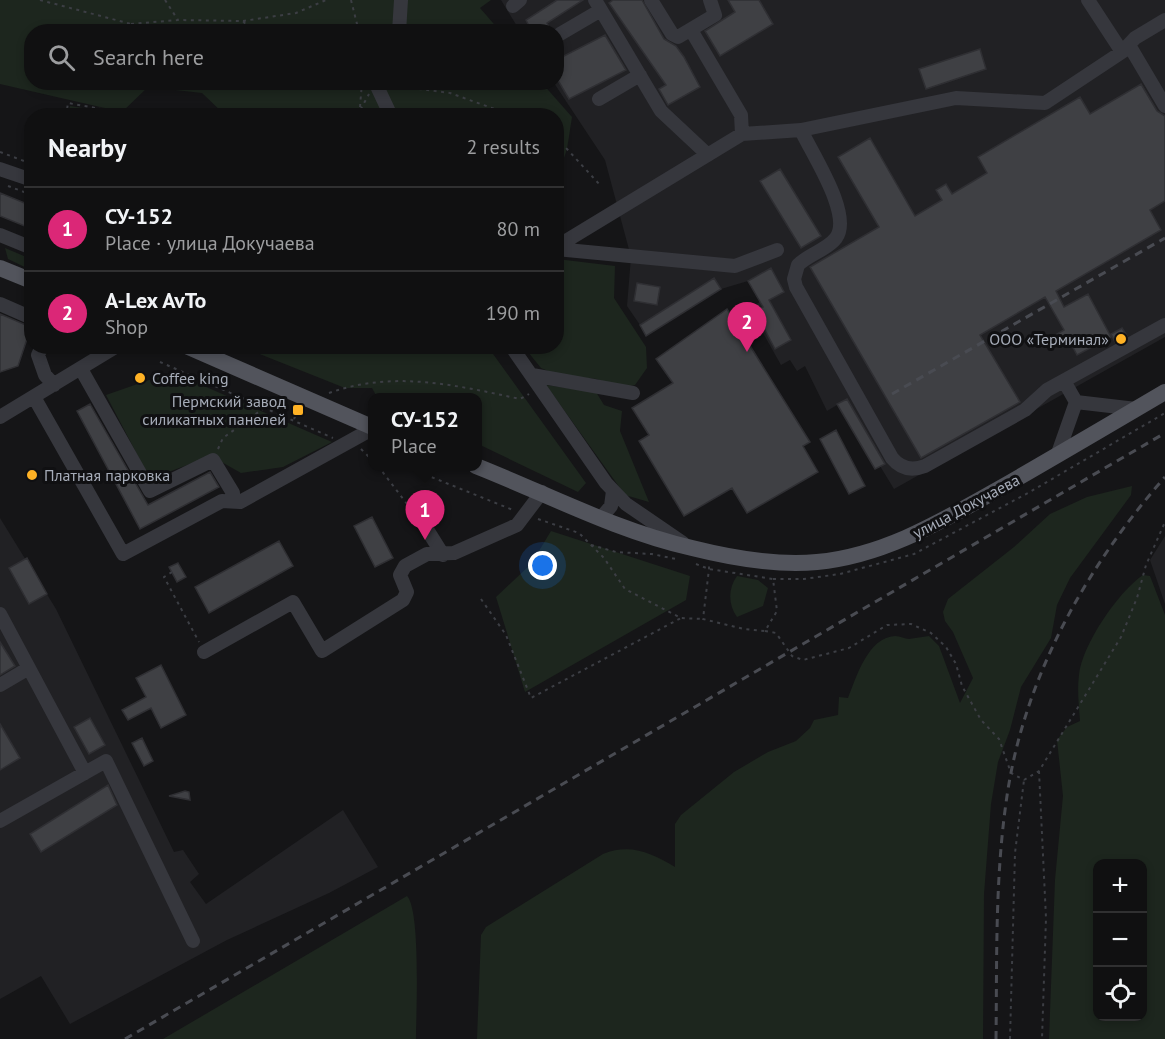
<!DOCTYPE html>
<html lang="en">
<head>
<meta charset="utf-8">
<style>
  :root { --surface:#101011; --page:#1e1e1f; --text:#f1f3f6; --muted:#9c9d9f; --line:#303031; --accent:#db2777 }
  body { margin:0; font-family:"PT Sans",sans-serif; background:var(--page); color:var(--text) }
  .controls { position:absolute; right:18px; bottom:18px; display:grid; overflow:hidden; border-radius:12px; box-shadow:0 3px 9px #0003 }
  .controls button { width:54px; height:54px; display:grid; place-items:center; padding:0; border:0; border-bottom:2px solid var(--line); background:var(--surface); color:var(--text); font:30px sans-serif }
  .you { position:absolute; left:543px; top:566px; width:21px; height:21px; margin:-15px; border:4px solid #fff; border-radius:50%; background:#1a73e8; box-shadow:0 0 0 9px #1a73e833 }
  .badge { display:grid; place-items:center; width:39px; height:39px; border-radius:50%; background:var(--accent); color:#fff; font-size:20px; font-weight:700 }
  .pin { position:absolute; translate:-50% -50px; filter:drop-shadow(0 2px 3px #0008) }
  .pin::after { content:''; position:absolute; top:32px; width:21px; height:18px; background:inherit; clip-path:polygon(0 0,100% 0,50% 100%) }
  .popup { position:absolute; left:368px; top:393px; width:114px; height:78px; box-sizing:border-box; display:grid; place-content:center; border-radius:12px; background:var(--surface); filter:drop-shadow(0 2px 4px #0005); font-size:20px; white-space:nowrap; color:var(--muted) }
  .popup b { font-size:22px; color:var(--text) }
  .popup::after { content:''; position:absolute; left:50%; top:100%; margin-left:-12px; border:12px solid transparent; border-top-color:var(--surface) }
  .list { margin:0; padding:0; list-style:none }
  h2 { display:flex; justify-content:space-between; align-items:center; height:78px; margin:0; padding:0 24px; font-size:26px }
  h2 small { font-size:20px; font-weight:400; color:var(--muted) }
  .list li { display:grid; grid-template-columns:39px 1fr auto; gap:18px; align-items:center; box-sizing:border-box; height:84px; padding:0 24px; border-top:2px solid var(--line) }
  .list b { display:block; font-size:22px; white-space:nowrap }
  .list p { margin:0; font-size:20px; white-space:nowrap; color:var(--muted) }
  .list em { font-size:20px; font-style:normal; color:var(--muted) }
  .icon { flex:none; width:33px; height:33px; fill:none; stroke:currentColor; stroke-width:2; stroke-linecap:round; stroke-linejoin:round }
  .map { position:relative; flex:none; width:1165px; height:1039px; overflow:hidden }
  .search { position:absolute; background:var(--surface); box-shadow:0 3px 9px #0003; left:24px; top:24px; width:540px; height:66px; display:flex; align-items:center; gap:15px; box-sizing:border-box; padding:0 21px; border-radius:24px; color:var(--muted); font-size:22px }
  .panel { position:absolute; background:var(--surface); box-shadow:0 3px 9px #0003; left:24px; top:108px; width:540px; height:246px; border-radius:24px }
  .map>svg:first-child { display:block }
  .built { fill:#212124 }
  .green { fill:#1d261e; fill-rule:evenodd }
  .building { fill:#3f4044; stroke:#2f2f33; stroke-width:1.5 }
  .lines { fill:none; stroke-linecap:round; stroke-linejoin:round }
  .path { stroke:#3c3e44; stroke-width:2; stroke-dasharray:3 4.5; stroke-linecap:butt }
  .minor { stroke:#36373d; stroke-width:14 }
  .major { stroke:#52545c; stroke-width:16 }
  .rail { stroke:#494b52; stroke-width:3; stroke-dasharray:8 6; stroke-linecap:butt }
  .poi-dot { fill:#ffb225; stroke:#101012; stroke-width:2 }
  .labels { text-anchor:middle; stroke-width:6; stroke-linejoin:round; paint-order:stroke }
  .poi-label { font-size:16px; fill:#a6acb8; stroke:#101012; text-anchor:end }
  .street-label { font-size:16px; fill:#a6acb8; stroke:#101012 }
</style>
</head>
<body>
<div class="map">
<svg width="1165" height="1039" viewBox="0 0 1165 1039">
  <rect width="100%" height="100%" fill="#151517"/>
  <!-- built -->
  <path class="built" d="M501,0H1165V337L894,489L880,466L884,464L847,399L827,411L805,366L797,371L790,360L781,365L749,308L760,302L748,281L721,289L714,279L640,325L627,306L631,257L605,160L554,83L556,82V32L520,31Z
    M0,518L56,609L174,852L183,850L199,874L190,882L206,904L343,810L378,867L329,893L227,940L70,1024L41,976L0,999Z
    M1165,536V604L1150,560Z"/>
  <!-- green -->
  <path class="green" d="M0,0H491L480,8L500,31L32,32V82L542,83L572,117L567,149L557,179L556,116L225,115L202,93L148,87L122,112L0,84Z
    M70,106L122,114V115H68Z
    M5,248L31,259V270L8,259Z
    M557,259L615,266L614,298L646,347L647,368L635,385L620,388L597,379L557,375L541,368L524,347L556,346Z
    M242,347H488L586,483L578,492L478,444V398L377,397L372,388H345Z
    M172,372L332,442L283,467L241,473L211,456L150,479L106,395Z
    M546,385L596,392L604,405L622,411L620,431L649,502L625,495Z
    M1132,486L1131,495L1070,578L1057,605L1051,638L1021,687L1010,730L998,762L991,804L984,894L983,1039H477L481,935L486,927L603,854C631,843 651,853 675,867V824L681,815L734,772L768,752L796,741L810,728L814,720L838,715L839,697L848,698C856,678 868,637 895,636C900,636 905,639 909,639C916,638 922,637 929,636L939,646L960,703L973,678L953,632L945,621L943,612L948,599L1014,547L1050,514L1087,497Z
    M551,531L690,576L686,600L525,692L496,597L531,564Z
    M1143,575L1150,576L1165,615V1039H1049L1055,880L1063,796L1057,740L1067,727L1080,721C1079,706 1077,690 1079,675C1082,645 1118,592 1143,575ZM1098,864H1142V1016H1098Z
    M737,576L758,580L768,588L763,606L737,617C728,605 728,588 737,576Z
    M407,896C421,911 416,1014 416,1039H163Z"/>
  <!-- building -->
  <path class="building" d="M557,0H583L547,23L551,32H532L526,20Z
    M613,0H642L664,39L676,46L684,57L700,87L668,105L659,89L666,85L609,3Z
    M728,0H759L773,24L720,56L705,31L735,12Z
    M605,35L626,70L569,99L556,77V42L564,56Z
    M980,49L986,69L926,89L919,69Z
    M1141,84L1157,111L1165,116V201L1150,210L1161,230L1056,291L1064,307L1088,294L1111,337L1077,355L1069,340L1062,344L1057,334L1064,330L1045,297L980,335L1020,402L921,458L810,267L879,227L838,157L870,138L915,216L942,200L936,190L946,184L952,194L987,173L978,157L1080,97L1090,114Z
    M780,169L821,236L801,248L760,181Z
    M0,193L32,206V229L0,216Z
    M771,268L784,292L769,300L791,340L775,349L755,311L763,307L748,281Z
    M714,278L721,289L646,336L640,325Z
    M637,283L660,287L657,305L634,301Z
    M727,309L810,442L803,446L818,472L747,513L732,488L684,516L639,441L649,435L632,408L673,383L656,359Z
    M0,314L26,325L30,330L18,366L0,372Z
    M1122,328L1127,336L1115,342L1111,334Z
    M847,399L885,464L875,469L837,404Z
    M90,404L148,505L210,472L219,487L140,529L77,411Z
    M836,430L865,486L849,494L820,439Z
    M372,517L393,558L375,567L354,526Z
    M279,541L293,566L209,613L195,587Z
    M27,558L47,594L29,604L9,568Z
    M178,563L186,577L177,582L169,567Z
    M0,642L15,666L0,675Z
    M161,665L186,715L161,728L151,708L128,720L122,710L146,697L136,678Z
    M90,718L105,745L89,754L74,727Z
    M0,724L20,758L0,770Z
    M142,738L153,761L144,766L132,743Z
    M108,785L117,805L41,852L30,834Z
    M185,791L189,792L190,800L169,796Z"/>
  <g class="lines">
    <!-- path -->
    <path class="path" d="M40,0L131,24L146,32
      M165,0L178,20
      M351,0L359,32
      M243,21L296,13L326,0
      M131,24L178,20L243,21L252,32
      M389,85L450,93L514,116
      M360,107L362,82
      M66,116L68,103L112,111
      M357,116L369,94
      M556,137L600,185
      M0,152L32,164
      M8,186L32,195
      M160,362L333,438
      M329,393C393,370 456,385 520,399L529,394
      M294,419L298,410
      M218,449L223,438L264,408
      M361,449L372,460
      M378,466L420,521
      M404,466L513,510
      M538,519L579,533L604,558L625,589L681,618L703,619
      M591,545L616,552L652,554L676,559
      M696,564L709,569L773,579L777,611L765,631L744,629L703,619L709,569V564
      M172,572L164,577L199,642
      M773,579H804L840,574L914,554L1028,493L1165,413
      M481,599L506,635L531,698L681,618
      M765,631L776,633L792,656L803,660L849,648L887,625L911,624L931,633L946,647L956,664L962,686L981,720L999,739L1011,773L1024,780
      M1039,771L1046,918L1042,1039
      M1024,780L1039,771L1121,637L1137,598L1146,565L1165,522
      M1010,1039L1015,853L1024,780"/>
    <!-- minor -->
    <path class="minor" d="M595,0L661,111L708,155
      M651,0L672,34L678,37L715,15L710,0
      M1088,0L1122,52
      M513,6L520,0
      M691,30L741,115L742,134
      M399,32L401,0
      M560,34L601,10
      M1129,45L1165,106
      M375,82L391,116
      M599,99L640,75
      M801,130C812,154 853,215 836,238C827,250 809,254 798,265L794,279L796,287L892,458C901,469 912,471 925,466L1025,410L1047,390L1165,325
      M0,169L32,180
      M0,235L32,248
      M556,247L742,134L801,130L956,98L1045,103L1122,52L1135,38L1165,20
      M556,249L735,266L777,250
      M0,304L32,318
      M42,346L38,355L45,375L54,385
      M511,346L606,483L626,504L683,543
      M81,369L150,491L213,460L233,493L232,501
      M532,375L633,393
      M1064,381L1076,402L1136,409
      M34,397L123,554L222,501L240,502L372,429
      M0,417L117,346
      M1057,456L1076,402
      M601,518L611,506L613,491
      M428,531L443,555
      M0,614L85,773
      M204,652L293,602L322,651L403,600L407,592L400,575L405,566L427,554L454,553L517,525L542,492
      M0,685L29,668
      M0,821L106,761L193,941"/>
    <!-- major -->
    <path class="major" d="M0,268L32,281
      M186,346L372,427
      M476,466C547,494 617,531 692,548C732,558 776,566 817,562C883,556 940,522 997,490C1053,458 1109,425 1165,392"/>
    <!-- rail -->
    <path class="rail" d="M892,394L1165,238
      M125,1039L1165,433
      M996,1039C997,961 995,881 1006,803C1022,681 1085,568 1165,477"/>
  </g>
  <!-- markers -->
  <g class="poi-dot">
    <circle cx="1121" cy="339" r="6"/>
    <circle cx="140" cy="378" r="6"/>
    <rect x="292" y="404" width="12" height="12" rx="3"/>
    <circle cx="32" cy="475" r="6"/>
  </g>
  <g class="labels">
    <!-- poi labels -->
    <g class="poi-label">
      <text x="1109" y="345">ООО «Терминал»</text>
      <text x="152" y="384" text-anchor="start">Coffee king</text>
      <text x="286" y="407">Пермский завод<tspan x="286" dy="18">силикатных панелей</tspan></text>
      <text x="44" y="481" text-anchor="start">Платная парковка</text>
    </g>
    <!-- street labels -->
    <g class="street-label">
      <text transform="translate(966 506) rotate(-28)" y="6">улица Докучаева</text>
    </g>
  </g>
</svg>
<div class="controls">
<button>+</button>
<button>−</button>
<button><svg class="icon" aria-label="locate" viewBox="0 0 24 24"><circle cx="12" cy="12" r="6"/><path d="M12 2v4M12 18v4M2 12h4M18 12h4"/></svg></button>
</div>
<div class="you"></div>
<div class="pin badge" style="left:425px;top:540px">1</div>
<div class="popup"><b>СУ-152</b>Place</div>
<div class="pin badge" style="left:747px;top:352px">2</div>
<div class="search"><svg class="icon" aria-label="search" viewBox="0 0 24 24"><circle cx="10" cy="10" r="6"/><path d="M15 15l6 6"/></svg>Search here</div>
<section class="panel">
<h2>Nearby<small>2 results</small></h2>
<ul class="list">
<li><span class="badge">1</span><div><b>СУ-152</b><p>Place · улица Докучаева</p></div><em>80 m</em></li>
<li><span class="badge">2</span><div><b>A-Lex AvTo</b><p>Shop</p></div><em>190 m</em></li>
</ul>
</section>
</div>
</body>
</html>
